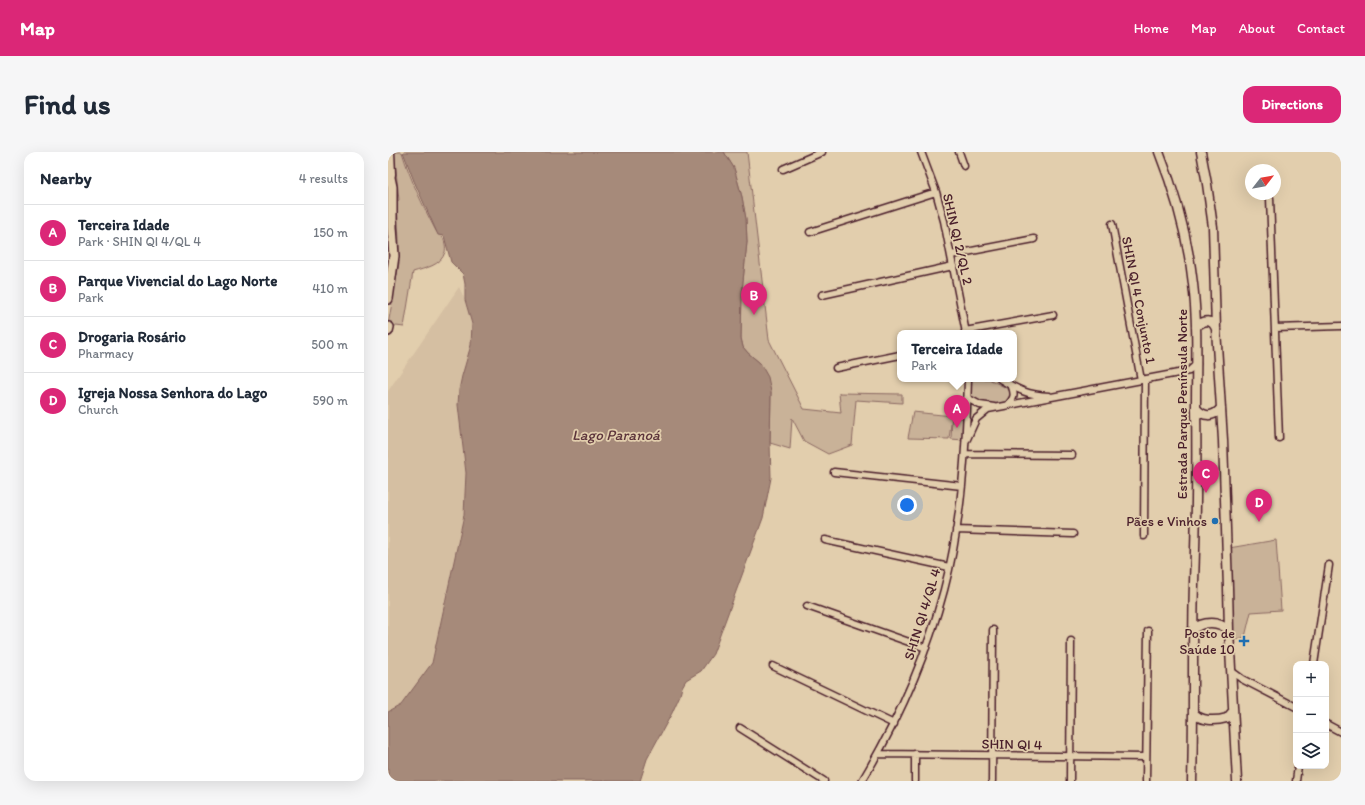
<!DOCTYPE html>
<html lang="en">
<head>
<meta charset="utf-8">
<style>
  :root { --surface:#fff; --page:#f6f6f7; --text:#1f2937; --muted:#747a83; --line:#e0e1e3; --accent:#db2777 }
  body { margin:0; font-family:Itim,sans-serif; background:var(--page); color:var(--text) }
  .controls { position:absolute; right:12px; bottom:12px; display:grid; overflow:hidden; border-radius:8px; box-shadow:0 4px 16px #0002 }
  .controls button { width:36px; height:36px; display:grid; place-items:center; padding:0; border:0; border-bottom:1px solid var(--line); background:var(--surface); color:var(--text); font:20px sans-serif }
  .compass { position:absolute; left:857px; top:12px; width:36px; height:36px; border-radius:50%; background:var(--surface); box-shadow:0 4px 16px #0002; rotate:59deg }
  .you { position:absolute; left:519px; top:353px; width:14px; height:14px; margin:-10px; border:3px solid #fff; border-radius:50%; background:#1a73e8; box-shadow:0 0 0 6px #1a73e833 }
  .badge { display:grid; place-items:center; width:26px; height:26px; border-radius:50%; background:var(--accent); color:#fff; font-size:13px; font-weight:700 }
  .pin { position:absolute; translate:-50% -33px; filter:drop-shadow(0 1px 2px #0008) }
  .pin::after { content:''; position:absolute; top:21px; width:14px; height:12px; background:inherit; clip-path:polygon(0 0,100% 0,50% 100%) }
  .popup { position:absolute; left:509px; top:178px; width:120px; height:52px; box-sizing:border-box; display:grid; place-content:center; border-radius:8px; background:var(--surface); filter:drop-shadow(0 1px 3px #0005); font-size:13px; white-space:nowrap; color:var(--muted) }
  .popup b { font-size:15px; color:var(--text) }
  .popup::after { content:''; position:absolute; left:50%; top:100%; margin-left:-8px; border:8px solid transparent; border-top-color:var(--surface) }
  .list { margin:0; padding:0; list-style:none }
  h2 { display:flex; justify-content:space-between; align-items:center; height:52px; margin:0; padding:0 16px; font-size:17px }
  h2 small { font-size:13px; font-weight:400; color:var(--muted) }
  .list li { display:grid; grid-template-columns:26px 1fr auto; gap:12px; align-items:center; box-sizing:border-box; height:56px; padding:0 16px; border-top:1px solid var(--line) }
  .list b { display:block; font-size:15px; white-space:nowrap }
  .list p { margin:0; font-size:13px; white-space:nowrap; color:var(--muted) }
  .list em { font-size:13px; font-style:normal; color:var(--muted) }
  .icon { flex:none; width:22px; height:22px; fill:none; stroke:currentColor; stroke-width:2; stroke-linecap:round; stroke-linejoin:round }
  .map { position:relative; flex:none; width:953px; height:629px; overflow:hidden; border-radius:12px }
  header { display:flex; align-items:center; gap:24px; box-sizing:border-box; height:56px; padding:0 20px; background:var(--accent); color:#fff }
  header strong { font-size:19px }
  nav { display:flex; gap:22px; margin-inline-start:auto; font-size:14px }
  .intro { display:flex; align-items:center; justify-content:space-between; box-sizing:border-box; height:96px; padding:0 24px }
  h1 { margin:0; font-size:28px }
  .button { padding:10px 18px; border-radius:12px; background:var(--accent); color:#fff; font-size:14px; font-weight:700 }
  main { display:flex; gap:24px; padding:0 24px }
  aside { flex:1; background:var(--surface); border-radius:12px; box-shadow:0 4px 16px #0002 }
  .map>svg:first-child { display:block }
  .built { fill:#d5bfa2 }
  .green { fill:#c9b298; stroke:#8a6862 }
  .water { fill:#a68a7a; stroke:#815f5a }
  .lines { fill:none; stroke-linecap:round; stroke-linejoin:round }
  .minor-casing { stroke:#4a1f2b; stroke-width:9 }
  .major-casing { stroke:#4a1f2b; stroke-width:11 }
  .highway-casing { stroke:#4a1f2b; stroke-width:12 }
  .minor { stroke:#e2cead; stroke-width:6 }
  .major { stroke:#e2cead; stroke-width:8 }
  .highway { stroke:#e2cead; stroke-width:9 }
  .poi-dot { fill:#1f6fb2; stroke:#e2cead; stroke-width:1.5 }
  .labels { text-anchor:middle; stroke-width:3.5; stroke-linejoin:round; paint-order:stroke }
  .street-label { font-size:14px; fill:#4a1f2b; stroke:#e2cead }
  .poi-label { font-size:14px; fill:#4a1f2b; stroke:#e2cead; text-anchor:end }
  .water-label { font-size:15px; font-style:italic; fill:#5c343b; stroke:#e2cead }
</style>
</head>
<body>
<header>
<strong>Map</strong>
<nav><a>Home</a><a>Map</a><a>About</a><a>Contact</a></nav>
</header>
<div class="intro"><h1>Find us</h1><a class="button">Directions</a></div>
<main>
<aside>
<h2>Nearby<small>4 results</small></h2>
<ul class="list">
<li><span class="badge">A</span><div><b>Terceira Idade</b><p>Park · SHIN QI 4/QL 4</p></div><em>150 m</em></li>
<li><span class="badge">B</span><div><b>Parque Vivencial do Lago Norte</b><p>Park</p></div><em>410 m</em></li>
<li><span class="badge">C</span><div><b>Drogaria Rosário</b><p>Pharmacy</p></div><em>500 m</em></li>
<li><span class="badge">D</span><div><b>Igreja Nossa Senhora do Lago</b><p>Church</p></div><em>590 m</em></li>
</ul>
</aside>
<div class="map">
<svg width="953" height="629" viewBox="0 0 953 629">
  <rect width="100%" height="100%" fill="#e2cead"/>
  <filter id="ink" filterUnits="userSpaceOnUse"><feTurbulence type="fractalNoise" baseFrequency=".025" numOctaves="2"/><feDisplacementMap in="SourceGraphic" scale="8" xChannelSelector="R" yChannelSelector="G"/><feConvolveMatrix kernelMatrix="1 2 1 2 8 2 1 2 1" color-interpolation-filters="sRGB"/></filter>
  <g filter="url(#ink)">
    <!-- built -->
    <path class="built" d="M71,135L77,148L84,172L83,193L74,224L71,238L70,253L78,321L76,363L44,511L13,553L0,560V239Z"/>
    <!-- green -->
    <path class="green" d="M6,0H14C22,27 35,54 48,79C49,82 52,82 54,85C57,88 58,96 57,100C53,114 37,116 25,120L16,175L0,173L11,111V88L9,49L11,48Z
      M336,0H359L381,188L416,257L453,261L451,241L514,242V251L468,248L464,293L440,302L416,289L404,266L402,297L382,291L383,240L372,211L360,201L355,195L353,186L354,139L359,90L358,67L354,45L346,16Z
      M585,227H601L620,237L624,242L623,247C610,254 593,254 582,244V229Z
      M525,260L564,264L561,287L520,286Z
      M564,266H576L575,288L563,287Z
      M888,388L893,458L863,460L857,485L846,488L841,396Z"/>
    <!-- water -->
    <path class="water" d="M15,0H336L346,16L354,45L358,67L359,90L354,139L353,186L355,195L360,201L372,211L380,225L383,240L382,291L383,326L375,366L325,502L313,519L298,528L294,535L292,543L284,561L259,607L252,629H0V560L13,553L44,511L76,363L78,321L70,253L71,238L74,224L83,193L84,172L77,148V132L75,122L63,110L56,84L50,83L26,29Z"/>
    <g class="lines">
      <!-- minor casing -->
      <g class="minor-casing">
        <path id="minor" d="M533,0L548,40L556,69L578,181
          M571,0L576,14
          M395,17L434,0
          M882,46L891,286
          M724,72L753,228
          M422,80L548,40
          M563,103L646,87
          M434,143L565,114
          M887,176L953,174
          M577,179L665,163
          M448,216L512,203
          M612,227C630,238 640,243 661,244
          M579,246L592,253L606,255
          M620,253C626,246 627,243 624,235
          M579,287L588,267L600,257L801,219L809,212
          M577,302L684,303
          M446,320L574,334
          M568,378L685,382
          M756,384L757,227
          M437,388L561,415
          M419,454L538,496
          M926,512L941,413
          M385,514L506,572
          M843,519L854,527L908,555
          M938,572L953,580
          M352,576L436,629
          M490,602L758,605
          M474,629C510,569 538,506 556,438C574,371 578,296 580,227
          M527,629V602
          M604,629L605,478
          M682,629L683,489
          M758,629L760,479
          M908,629L910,614"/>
      </g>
      <!-- major casing -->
      <g class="major-casing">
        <path id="major" d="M2,0L3,22
          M771,0C788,43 800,86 805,132C810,173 808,215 808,256C809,315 808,373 806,431C804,497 806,563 804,629
          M813,0L819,32L825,75L828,177L835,288L840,436L841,479L849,629
          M808,175C815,168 824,166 828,177
          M808,256C815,265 825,266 833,256
          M804,478C815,469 831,468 841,479
          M805,560C812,570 828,569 839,566L845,559"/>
      </g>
      <!-- highway casing -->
      <g class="highway-casing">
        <path id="highway" d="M0,16L4,35V75L6,104L0,147
          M0,179L1,175"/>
      </g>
      <!-- minor -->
      <use href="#minor" class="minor"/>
      <!-- major -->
      <use href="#major" class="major"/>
      <!-- highway -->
      <use href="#highway" class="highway"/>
    </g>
  </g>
  <!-- markers -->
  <g class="poi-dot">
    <circle cx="827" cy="369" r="4"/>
    <path d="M854 483h4v4h4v4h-4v4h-4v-4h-4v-4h4z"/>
  </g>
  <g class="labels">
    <!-- street labels -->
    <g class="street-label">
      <text transform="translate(570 87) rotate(77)" y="5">SHIN QI 2/QL 2</text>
      <text transform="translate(751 148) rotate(79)" y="5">SHIN QI 4 Conjunto 1</text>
      <text transform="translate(794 252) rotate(-90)" y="5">Estrada Parque Península Norte</text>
      <text transform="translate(534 462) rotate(-73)" y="5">SHIN QI 4/QL 4</text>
      <text transform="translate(624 592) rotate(1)" y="5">SHIN QI 4</text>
    </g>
    <!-- poi labels -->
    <g class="poi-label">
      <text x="819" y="374">Pães e Vinhos</text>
      <text x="847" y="486">Posto de<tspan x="847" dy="16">Saúde 10</tspan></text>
    </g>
    <!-- water labels -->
    <g class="water-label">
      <text x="228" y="288">Lago Paranoá</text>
    </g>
  </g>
</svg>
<div class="controls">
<button>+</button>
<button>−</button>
<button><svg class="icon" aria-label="layers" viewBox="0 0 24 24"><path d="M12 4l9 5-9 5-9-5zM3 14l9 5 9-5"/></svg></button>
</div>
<svg class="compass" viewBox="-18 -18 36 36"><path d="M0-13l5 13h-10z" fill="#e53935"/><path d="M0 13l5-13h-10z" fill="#747a83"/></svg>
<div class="you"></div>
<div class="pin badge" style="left:569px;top:276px">A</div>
<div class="popup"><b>Terceira Idade</b>Park</div>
<div class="pin badge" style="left:366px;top:163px">B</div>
<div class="pin badge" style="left:818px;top:341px">C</div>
<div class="pin badge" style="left:871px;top:370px">D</div>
</div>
</main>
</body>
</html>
